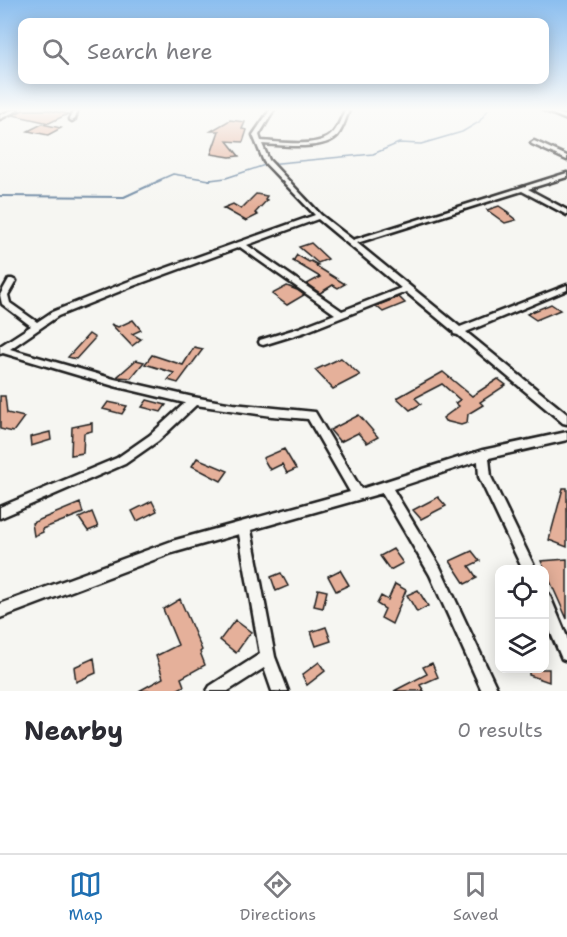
<!DOCTYPE html>
<html lang="en">
<head>
<meta charset="utf-8">
<style>
  :root { --surface:#fff; --page:#f7f7f7; --text:#2b2b33; --muted:#7c7c81; --line:#e1e1e2; --accent:#1f6fb2 }
  body { margin:0; font-family:"Shantell Sans",sans-serif; background:var(--page); color:var(--text) }
  .controls { position:absolute; right:18px; bottom:18px; display:grid; overflow:hidden; border-radius:12px; box-shadow:0 3px 15px #0003 }
  .controls button { width:54px; height:54px; display:grid; place-items:center; padding:0; border:0; border-bottom:2px solid var(--line); background:var(--surface); color:var(--text); font:30px sans-serif }
  .list { margin:0; padding:0; list-style:none }
  h2 { display:flex; justify-content:space-between; align-items:center; height:78px; margin:0; padding:0 24px; font-size:26px }
  h2 small { font-size:20px; font-weight:400; color:var(--muted) }
  .icon { flex:none; width:33px; height:33px; fill:none; stroke:currentColor; stroke-width:2; stroke-linecap:round; stroke-linejoin:round }
  .map { position:relative; flex:none; width:567px; height:691px; overflow:hidden }
  .search { position:absolute; background:var(--surface); box-shadow:0 3px 15px #0003; left:18px; right:18px; top:18px; height:66px; display:flex; align-items:center; gap:15px; box-sizing:border-box; padding:0 21px; border-radius:12px; color:var(--muted); font-size:22px }
  .sheet { height:162px; background:var(--surface) }
  nav { display:flex; justify-content:space-around; align-items:center; box-sizing:border-box; height:84px; border-top:2px solid var(--line); background:var(--surface); font-size:16px; color:var(--muted) }
  nav a { display:grid; justify-items:center; gap:3px }
  nav .on { color:var(--accent) }
  .map>svg:first-child { display:block }
  .lines { fill:none; stroke-linecap:round; stroke-linejoin:round }
  .stream-far1 { stroke:#6b86a1; stroke-width:1.5 }
  .stream { stroke:#6b86a1; stroke-width:2 }
  .building { fill:#e5b09a; stroke:#1c1c1c; stroke-width:1.5 }
  .minor-casing { stroke:#1c1c1c; stroke-width:5 }
  .minor { fill:#f6f6f2; fill-rule:evenodd }
</style>
</head>
<body>
<div class="map">
<svg width="567" height="691" viewBox="0 0 567 691">
  <rect width="100%" height="100%" fill="#f6f6f2"/>
  <filter id="ink" filterUnits="userSpaceOnUse"><feTurbulence type="fractalNoise" baseFrequency=".0167" numOctaves="2"/><feDisplacementMap in="SourceGraphic" scale="12" xChannelSelector="R" yChannelSelector="G"/><feConvolveMatrix kernelMatrix="1 2 1 2 8 2 1 2 1" color-interpolation-filters="sRGB"/></filter>
  <g filter="url(#ink)">
    <g class="lines">
      <!-- stream-far1 -->
      <path class="stream-far1" d="M157,181L173,174L210,180L226,178L268,164L373,154L399,143L421,144L462,132L479,122L488,110"/>
      <!-- stream -->
      <path class="stream" d="M209,180H211
        M0,196L124,197L161,180"/>
    </g>
    <!-- building -->
    <path class="building" d="M23,110H48L68,114L49,123L13,115Z
      M230,120L245,122L242,129L247,130L243,142L227,141L239,156L230,157L211,154L219,131H211Z
      M42,124L61,128L48,135L28,131Z
      M256,194L267,196L265,199L267,200L255,213L258,215L246,221L223,208L233,204L241,209Z
      M499,206L508,212H506L516,220L505,223L487,210Z
      M311,243L328,259L318,263L299,247Z
      M297,255L309,262L311,261L318,265L316,266L345,284L338,288L333,285L320,293L307,284L320,277L293,261Z
      M287,286L297,290L304,295L287,305L272,294Z
      M399,297L405,303L383,312L376,306Z
      M551,304L560,310L536,320L527,314Z
      M133,320L141,330L132,334L141,339L132,346L111,324L118,327Z
      M89,334L95,338L76,359L68,357Z
      M194,347L203,349L178,383L168,380L174,373L145,364L152,355L183,365Z
      M341,358L360,375L333,389L315,370Z
      M136,360L144,362L131,378L117,377Z
      M443,372L472,396L498,379L506,385L480,402L483,405L468,414L467,423L461,425L445,421L443,418L459,406L455,403L460,400L442,384L415,398L421,404L410,410L397,398Z
      M0,396H5L7,413L24,417L13,432L0,429Z
      M147,400L166,405L161,412L142,407Z
      M108,402L127,406L122,414L103,409Z
      M359,415L378,437L367,443L358,433L340,442L330,430Z
      M92,423V431L84,433L83,453L71,455L72,427Z
      M50,432L51,440L31,446L30,437Z
      M284,449L296,469L287,473L282,464L270,470L263,458Z
      M197,458L228,471L221,481L192,466Z
      M563,488H567V547L549,540Z
      M438,497L446,506L421,519L413,510Z
      M152,501L157,511L137,521L132,511Z
      M80,503L83,513L42,529L43,532L34,536L32,523Z
      M92,512L98,527L88,531L79,518Z
      M393,549L403,563L390,570L380,556Z
      M472,551L480,561L469,566L477,578L465,584L450,561Z
      M567,559V619L541,561Z
      M340,570L349,585L336,591L328,576Z
      M281,573L288,586L276,591L271,577Z
      M395,584L406,590L392,624L381,618L385,609L377,604L381,596L388,600Z
      M318,589L327,591L323,608L314,606Z
      M418,590L428,606L417,612L407,595Z
      M180,599L202,650L200,652L205,665L181,678L184,686L175,691H139L163,678L156,656L178,645L163,609Z
      M235,620L251,632L236,653L220,640Z
      M326,627L331,641L316,646L311,632Z
      M94,658L96,673L76,682L74,667Z
      M319,662L325,671L307,685L302,675Z
      M432,663L438,677L420,685L424,691H394L427,674L423,667Z
      M529,669H549V682L529,675Z"/>
    <g class="lines">
      <!-- minor casing -->
      <g class="minor-casing">
        <path id="minor" d="M12,110H18L0,119V115Z
          M74,110H78L75,119L72,121L69,119Z
          M270,110H274L259,135L261,141C279,142 317,148 331,135C338,129 341,118 345,110H349C346,118 343,129 337,136C322,151 282,145 262,144L269,160L321,215L353,240L567,173V177L528,189L567,210V215L522,191L357,243L460,327L567,285V290L466,332L567,414V424L563,423L458,335L454,334L453,331L406,292L305,332L263,345L260,344L259,342L260,340L299,328L335,314L240,247L133,286L58,316L10,349L114,379L193,397L233,404L315,412L361,489L483,450L567,432V440L489,458L491,477L536,570H523L479,477L478,461L393,489L440,567L498,691H482L430,575L382,493L251,530L275,657L288,691H272L264,668L228,691H207L210,686L260,654L239,534L172,553L0,618V604L172,541L350,492L308,419L272,416L196,405L158,441L125,464L0,518V507L117,458L150,435L185,403L114,386L3,353L0,354V346L31,326L2,304L0,295L9,279H12L16,281L8,295L10,303L37,322L52,312L127,282L315,215L264,162L253,135ZM318,219L401,288L342,311L247,245Z
          M543,110H549L567,116V120Z
          M534,141L567,156V160L532,144L531,143Z
          M544,593L549,594L567,637V661L562,659L544,617Z"/>
      </g>
      <!-- minor -->
      <use href="#minor" class="minor"/>
    </g>
  </g>
  <!-- sky -->
  <linearGradient id="sky" x2="0" y2="1"><stop stop-color="#8bbeef"/><stop offset="0.53" stop-color="#fbfbf9"/><stop offset="1" stop-color="#fbfbf9" stop-opacity="0"/></linearGradient>
  <rect width="567" height="207" fill="url(#sky)"/>
</svg>
<div class="controls">
<button><svg class="icon" aria-label="locate" viewBox="0 0 24 24"><circle cx="12" cy="12" r="6"/><path d="M12 2v4M12 18v4M2 12h4M18 12h4"/></svg></button>
<button><svg class="icon" aria-label="layers" viewBox="0 0 24 24"><path d="M12 4l9 5-9 5-9-5zM3 14l9 5 9-5"/></svg></button>
</div>
<div class="search"><svg class="icon" aria-label="search" viewBox="0 0 24 24"><circle cx="10" cy="10" r="6"/><path d="M15 15l6 6"/></svg>Search here</div>
</div>
<section class="sheet">
<h2>Nearby<small>0 results</small></h2>
<ul class="list">
</ul>
</section>
<nav>
<a class="on"><svg class="icon" aria-label="map" viewBox="0 0 24 24"><path d="M3 6l6-2 6 2 6-2v14l-6 2-6-2-6 2zM9 4v14M15 6v14"/></svg>Map</a>
<a><svg class="icon" aria-label="directions" viewBox="0 0 24 24"><path d="M12 3l9 9-9 9-9-9zM9 14v-3h6M13 9l2 2-2 2"/></svg>Directions</a>
<a><svg class="icon" aria-label="saved" viewBox="0 0 24 24"><path d="M7 4h10v16l-5-4-5 4z"/></svg>Saved</a>
</nav>
</body>
</html>
